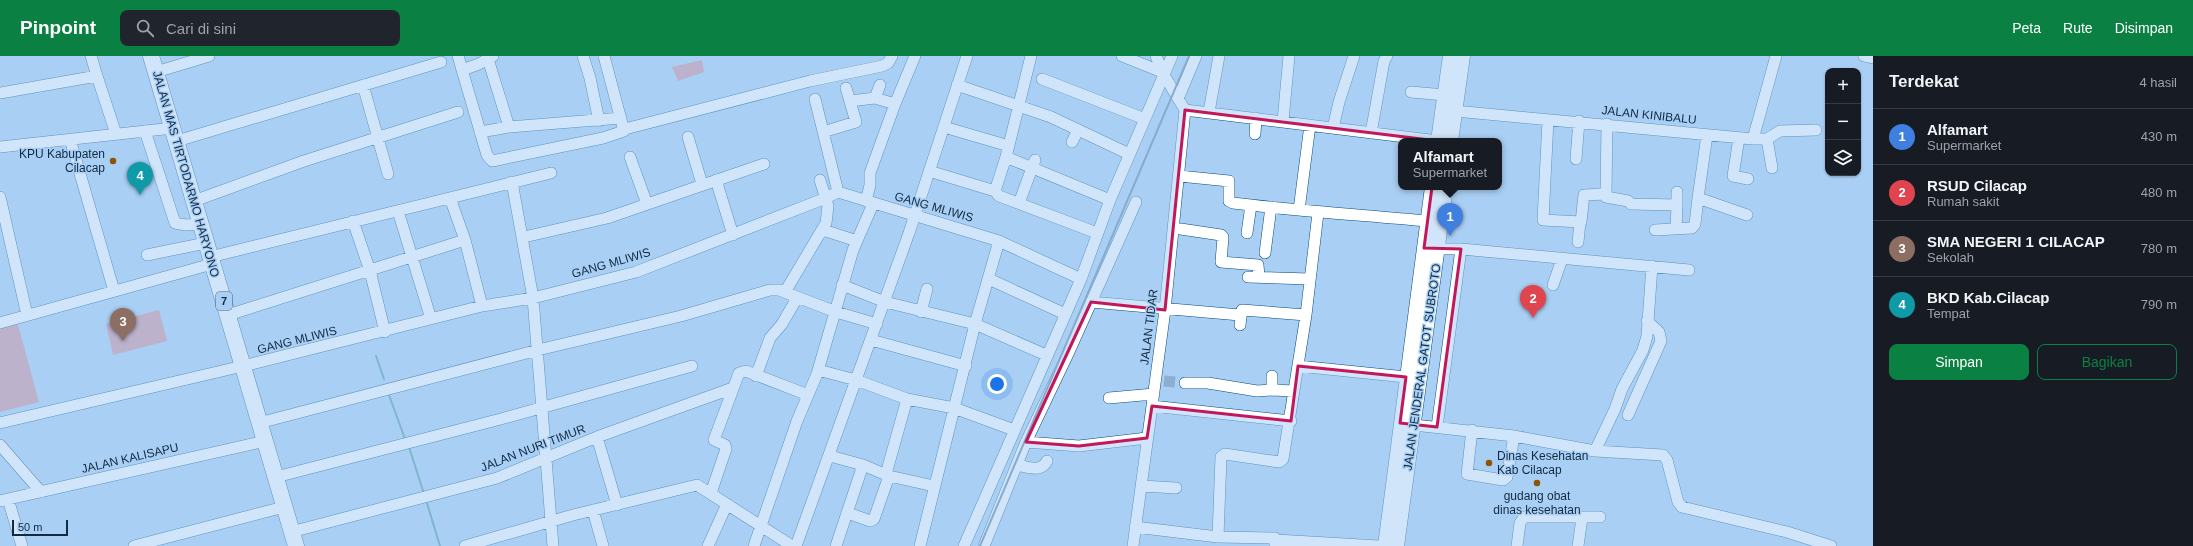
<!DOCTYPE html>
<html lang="id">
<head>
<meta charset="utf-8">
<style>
  :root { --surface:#171b24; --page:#20242c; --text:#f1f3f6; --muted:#9ea1a6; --line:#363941; --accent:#0b8043 }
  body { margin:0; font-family:Arial,sans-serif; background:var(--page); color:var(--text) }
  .controls { position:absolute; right:12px; top:12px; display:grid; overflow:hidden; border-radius:8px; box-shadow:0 1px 3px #0004 }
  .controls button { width:36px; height:36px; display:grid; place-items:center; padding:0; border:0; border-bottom:1px solid var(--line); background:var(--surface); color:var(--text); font:20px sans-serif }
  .scale { position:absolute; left:12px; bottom:10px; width:56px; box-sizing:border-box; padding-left:4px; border:2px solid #112b43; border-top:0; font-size:11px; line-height:14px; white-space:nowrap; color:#112b43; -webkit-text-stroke:3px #aacff4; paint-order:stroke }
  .you { position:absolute; left:997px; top:328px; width:14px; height:14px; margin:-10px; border:3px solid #fff; border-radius:50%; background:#1a73e8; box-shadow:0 0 0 6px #1a73e833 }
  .badge { display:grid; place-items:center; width:26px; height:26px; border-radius:50%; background:var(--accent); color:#fff; font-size:13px; font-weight:700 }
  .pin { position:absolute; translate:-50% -33px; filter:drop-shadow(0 1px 2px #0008) }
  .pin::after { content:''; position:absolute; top:21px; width:14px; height:12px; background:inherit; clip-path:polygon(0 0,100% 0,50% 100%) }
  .popup { position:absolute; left:1398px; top:82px; width:104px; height:52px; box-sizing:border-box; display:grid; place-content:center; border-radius:8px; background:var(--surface); filter:drop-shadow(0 1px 3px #0005); font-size:13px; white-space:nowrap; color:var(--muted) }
  .popup b { font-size:15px; color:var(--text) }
  .popup::after { content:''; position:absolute; left:50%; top:100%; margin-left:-8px; border:8px solid transparent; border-top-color:var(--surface) }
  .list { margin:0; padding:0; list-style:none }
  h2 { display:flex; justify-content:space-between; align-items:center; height:52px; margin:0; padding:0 16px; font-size:17px }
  h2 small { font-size:13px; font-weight:400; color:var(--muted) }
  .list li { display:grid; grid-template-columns:26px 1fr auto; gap:12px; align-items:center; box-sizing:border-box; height:56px; padding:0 16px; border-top:1px solid var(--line) }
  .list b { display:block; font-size:15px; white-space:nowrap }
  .list p { margin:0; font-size:13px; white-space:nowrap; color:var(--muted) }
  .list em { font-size:13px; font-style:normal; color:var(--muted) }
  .actions { display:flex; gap:8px; padding:12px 16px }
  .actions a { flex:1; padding:9px 0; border:1px solid var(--accent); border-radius:8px; text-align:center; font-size:14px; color:var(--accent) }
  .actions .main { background:var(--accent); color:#fff }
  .icon { flex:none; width:22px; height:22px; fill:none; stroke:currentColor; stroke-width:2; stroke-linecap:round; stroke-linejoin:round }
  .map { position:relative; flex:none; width:1873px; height:490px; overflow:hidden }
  header { display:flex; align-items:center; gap:24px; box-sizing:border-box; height:56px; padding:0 20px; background:var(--accent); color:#fff }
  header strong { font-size:19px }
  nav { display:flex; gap:22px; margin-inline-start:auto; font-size:14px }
  .search { width:280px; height:36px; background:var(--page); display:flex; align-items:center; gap:10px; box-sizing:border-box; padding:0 14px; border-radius:8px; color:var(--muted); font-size:15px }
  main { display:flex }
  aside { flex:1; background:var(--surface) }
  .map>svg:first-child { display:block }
  .green { fill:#d28f9b }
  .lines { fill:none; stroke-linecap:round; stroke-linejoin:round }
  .stream { stroke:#4c989a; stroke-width:2 }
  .minor-tunnel { stroke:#8baed1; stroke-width:11; stroke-dasharray:11 5.5; stroke-linecap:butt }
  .minor-casing { stroke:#024b7f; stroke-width:12 }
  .major-casing { stroke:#024b7f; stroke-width:15 }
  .highway-casing { stroke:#024b7f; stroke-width:17 }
  .minor { stroke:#fff; stroke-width:11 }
  .major { stroke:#fff; stroke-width:14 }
  .highway { stroke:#fff; stroke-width:16 }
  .rail { stroke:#5e7e9c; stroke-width:2 }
  .marked { fill:none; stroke:#c2185b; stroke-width:3; stroke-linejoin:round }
  .poi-dot { fill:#8b5605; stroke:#aacff4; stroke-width:1.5 }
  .labels { text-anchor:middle; stroke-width:3; stroke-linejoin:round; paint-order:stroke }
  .shield { fill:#aacff4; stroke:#3f5c78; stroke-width:1 }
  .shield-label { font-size:11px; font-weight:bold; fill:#112b43 }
  .street-label { font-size:12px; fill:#112b43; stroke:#aacff4 }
  .poi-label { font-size:12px; fill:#112b43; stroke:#aacff4; text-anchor:end }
</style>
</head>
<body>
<header>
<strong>Pinpoint</strong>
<div class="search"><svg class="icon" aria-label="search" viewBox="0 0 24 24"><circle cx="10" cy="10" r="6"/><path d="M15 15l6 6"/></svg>Cari di sini</div>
<nav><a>Peta</a><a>Rute</a><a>Disimpan</a></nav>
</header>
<main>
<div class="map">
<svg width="1873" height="490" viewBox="0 0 1873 490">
  <rect width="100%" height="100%" fill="#aacff4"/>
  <!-- green -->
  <path class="green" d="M702,4L704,16L678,25L672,11Z
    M159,254L167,285L113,299L106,268Z
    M17,265L39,346L0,356V270Z"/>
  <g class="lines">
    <!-- stream -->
    <path class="stream" d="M376,300L384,323
      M389,339L405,383
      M409,391L424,438
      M426,444L440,490"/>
    <!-- minor-tunnel -->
    <path class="minor-tunnel" d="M1164,325L1185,327"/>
    <!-- minor casing -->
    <g class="minor-casing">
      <path id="minor" d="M91,0L97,20
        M458,0L487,99L492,105L603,82L624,75L604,0
        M583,0L590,22L599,65
        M1122,0L1162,16
        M1156,0L1164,19L1185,54
        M1864,0L1873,2
        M488,3L509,71L621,62
        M462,14L479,8L493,0
        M156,16L209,0
        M1042,23L1145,63
        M363,29L388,118
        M957,29L1051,61L1129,98
        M1411,36L1445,39
        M0,37L97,20L116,78
        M875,42L895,48
        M815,43L838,136
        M1178,43L1196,0
        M850,45L875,42L880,29
        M1185,54L1438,85
        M1455,55L1753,83L1776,0
        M1209,56L1219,0
        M1548,64L1543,164L1581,166L1584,139L1606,138V141L1628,145L1631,148L1677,149L1676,173
        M1283,65L1289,0
        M944,71L1009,90
        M1333,72L1339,46L1354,0
        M625,73L810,25L882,10L888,7L892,0
        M145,75L175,167L186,169L201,168
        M480,76L509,71
        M823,76L856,66L846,32
        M1371,77L1384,5L1387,0
        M1255,78L1256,62
        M688,81L702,128
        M1739,82L1733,120L1748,123
        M70,83L114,235
        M1753,83H1767L1780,75L1816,74
        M1767,83L1772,112
        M177,85L441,6
        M1072,86L1078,74
        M0,91L173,72
        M630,101L647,148
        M1006,101L1110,144
        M1576,103L1579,65
        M929,115L995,135L999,140L1097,177
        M1179,120L1229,125V145L1233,147C1298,155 1362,159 1427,165
        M716,124L733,179
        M512,126L533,242L553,490
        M995,135L1006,101L1031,0
        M1606,138L1607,68
        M0,141L27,259
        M450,142L465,184L482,250
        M1698,142L1707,79
        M194,145L304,105L458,56
        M866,145L870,129V117L895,48L915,0
        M1019,147L1035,104
        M1677,149V136
        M1299,154L1310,69
        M398,155L431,263
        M353,165L370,215L385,276
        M1174,172L1221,179L1223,181L1221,206L1258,209L1259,220
        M823,174L857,185
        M1655,174L1692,172L1695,168L1698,142L1747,159
        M1247,177L1251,149
        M524,181L607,162L764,108
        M1578,186L1580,166
        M1431,193H1461L1689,214
        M1265,197L1271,151
        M147,199L206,187
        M210,201L551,117
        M1248,221L1309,223
        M989,223L1065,258
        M842,229L885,246L975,268L1046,299
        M1553,229L1562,203
        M785,236L826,167L828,150L820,124
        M1091,246L1240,259
        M921,256L927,233
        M228,259L465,184
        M0,267L212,208
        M1240,269L1242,254L1306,259
        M871,284L966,310
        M1298,310L1406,321
        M818,314L856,324L907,343L954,352L1014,374
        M756,320L770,282L782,268L797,242
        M1272,320V334L1294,335
        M1185,327H1208L1257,335L1272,334
        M1109,342L1154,338
        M1152,350L1291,365
        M1628,359L1661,285L1659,276L1647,265
        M0,367L243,310L482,250L533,242L636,216L826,142L838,136L999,185L1081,223
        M259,367L538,294L681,260L770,234H779L836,256L877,268
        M1414,369L1514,380L1595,395L1663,399L1667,404L1678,446L1682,451L1787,476L1831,490
        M1437,371L1461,193
        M1472,374L1467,418L1503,424L1507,421L1514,380
        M597,381L617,449
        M1026,386L1079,390L1147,382
        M0,389L41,436
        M1595,395L1615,353L1622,333L1643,294L1647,280L1652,210
        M830,400L863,409L889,420L934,430
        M1017,409C1027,411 1041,417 1047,405
        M886,418L907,343
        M276,421L497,364L692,310
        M1141,430L1176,432
        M711,437L726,393L725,389L714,384L739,317L746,315L808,339
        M8,443L22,490
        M0,445L265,385
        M593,454L603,490
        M848,457L870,465L874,463L889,420
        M1135,471L1218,481L1275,482V490
        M291,476L497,422L597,381L733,332
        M1218,481L1221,401L1225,398L1279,406L1283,403L1306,259L1318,157
        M1276,484L1379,490
        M134,490L284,451
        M465,490L573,459L697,429L792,490
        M708,490L727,448
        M754,490L797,365L817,318L853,194L873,148
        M796,490L909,177L967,0
        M836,490L863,409
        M920,490L975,268L999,185
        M964,490L1081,223L1110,144L1172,0
        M984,490L1026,386L1068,298L1136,146
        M1133,490L1165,254L1185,54
        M1517,490L1520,467L1524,461H1600
        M1578,490L1582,462"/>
    </g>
    <!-- major casing -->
    <g class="major-casing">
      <path id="major" d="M1438,85L1450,0
        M1451,85L1463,0
        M1385,490L1432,131
        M1397,490L1446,131"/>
    </g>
    <!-- highway casing -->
    <g class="highway-casing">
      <path id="highway" d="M151,0L296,490"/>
    </g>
    <!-- minor -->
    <use href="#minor" class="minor"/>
    <!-- major -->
    <use href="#major" class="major"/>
    <!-- highway -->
    <use href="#highway" class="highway"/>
    <!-- rail -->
    <path class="rail" d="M980,490L1189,0"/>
  </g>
  <!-- marked area -->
  <path d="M0 0H1873V490H0ZM1185,54L1438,85L1424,192L1461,193L1437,371L1400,367L1406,321L1298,310L1291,365L1152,350L1147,382L1079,390L1026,386L1091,246L1165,254Z" fill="#aacff4" fill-opacity=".55" fill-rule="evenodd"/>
  <path class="marked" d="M1185,54L1438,85L1424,192L1461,193L1437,371L1400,367L1406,321L1298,310L1291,365L1152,350L1147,382L1079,390L1026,386L1091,246L1165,254Z"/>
  <!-- markers -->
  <g class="poi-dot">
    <circle cx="113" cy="105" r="4"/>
    <circle cx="1489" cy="407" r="4"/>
    <circle cx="1537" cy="427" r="4"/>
  </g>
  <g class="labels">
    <!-- shield labels -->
    <rect class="shield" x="216" y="236" width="16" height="18" rx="3"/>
    <g class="shield-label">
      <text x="224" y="249">7</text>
    </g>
    <!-- street labels -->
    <g class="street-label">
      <text transform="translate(1649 59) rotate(6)" y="4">JALAN KINIBALU</text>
      <text transform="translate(186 118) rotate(74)" y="4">JALAN MAS TIRTODARMO HARYONO</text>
      <text transform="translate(934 151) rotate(16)" y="4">GANG MLIWIS</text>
      <text transform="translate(611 207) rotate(-16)" y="4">GANG MLIWIS</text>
      <text transform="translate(1149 271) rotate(-83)" y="4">JALAN TIDAR</text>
      <text transform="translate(297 284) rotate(-14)" y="4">GANG MLIWIS</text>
      <text transform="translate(1422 311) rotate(-82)" y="4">JALAN JENDERAL GATOT SUBROTO</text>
      <text transform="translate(533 392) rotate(-21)" y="4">JALAN NURI TIMUR</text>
      <text transform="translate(130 402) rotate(-13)" y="4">JALAN KALISAPU</text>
    </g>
    <!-- poi labels -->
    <g class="poi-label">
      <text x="105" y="102">KPU Kabupaten<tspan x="105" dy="14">Cilacap</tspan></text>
      <text x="1497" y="404" text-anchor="start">Dinas Kesehatan<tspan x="1497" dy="14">Kab Cilacap</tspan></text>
      <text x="1537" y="444" text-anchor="middle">gudang obat<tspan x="1537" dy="14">dinas kesehatan</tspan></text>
    </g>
  </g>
</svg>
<div class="controls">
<button>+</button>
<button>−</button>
<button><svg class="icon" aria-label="layers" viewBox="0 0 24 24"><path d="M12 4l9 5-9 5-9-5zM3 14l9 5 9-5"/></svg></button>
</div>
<div class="scale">50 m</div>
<div class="you"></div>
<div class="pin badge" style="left:1450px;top:180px;background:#3f7fe0">1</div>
<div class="popup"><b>Alfamart</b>Supermarket</div>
<div class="pin badge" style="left:1533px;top:262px;background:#e0444e">2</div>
<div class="pin badge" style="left:123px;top:285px;background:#8d6e63">3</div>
<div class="pin badge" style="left:140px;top:139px;background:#0f9aa8">4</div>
</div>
<aside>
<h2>Terdekat<small>4 hasil</small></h2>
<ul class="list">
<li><span class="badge" style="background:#3f7fe0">1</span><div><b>Alfamart</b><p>Supermarket</p></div><em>430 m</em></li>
<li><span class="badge" style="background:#e0444e">2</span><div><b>RSUD Cilacap</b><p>Rumah sakit</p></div><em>480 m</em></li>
<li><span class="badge" style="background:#8d6e63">3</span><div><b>SMA NEGERI 1 CILACAP</b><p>Sekolah</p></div><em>780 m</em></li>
<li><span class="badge" style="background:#0f9aa8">4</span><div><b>BKD Kab.Cilacap</b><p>Tempat</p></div><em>790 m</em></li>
</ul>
<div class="actions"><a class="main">Simpan</a><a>Bagikan</a></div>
</aside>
</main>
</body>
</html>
